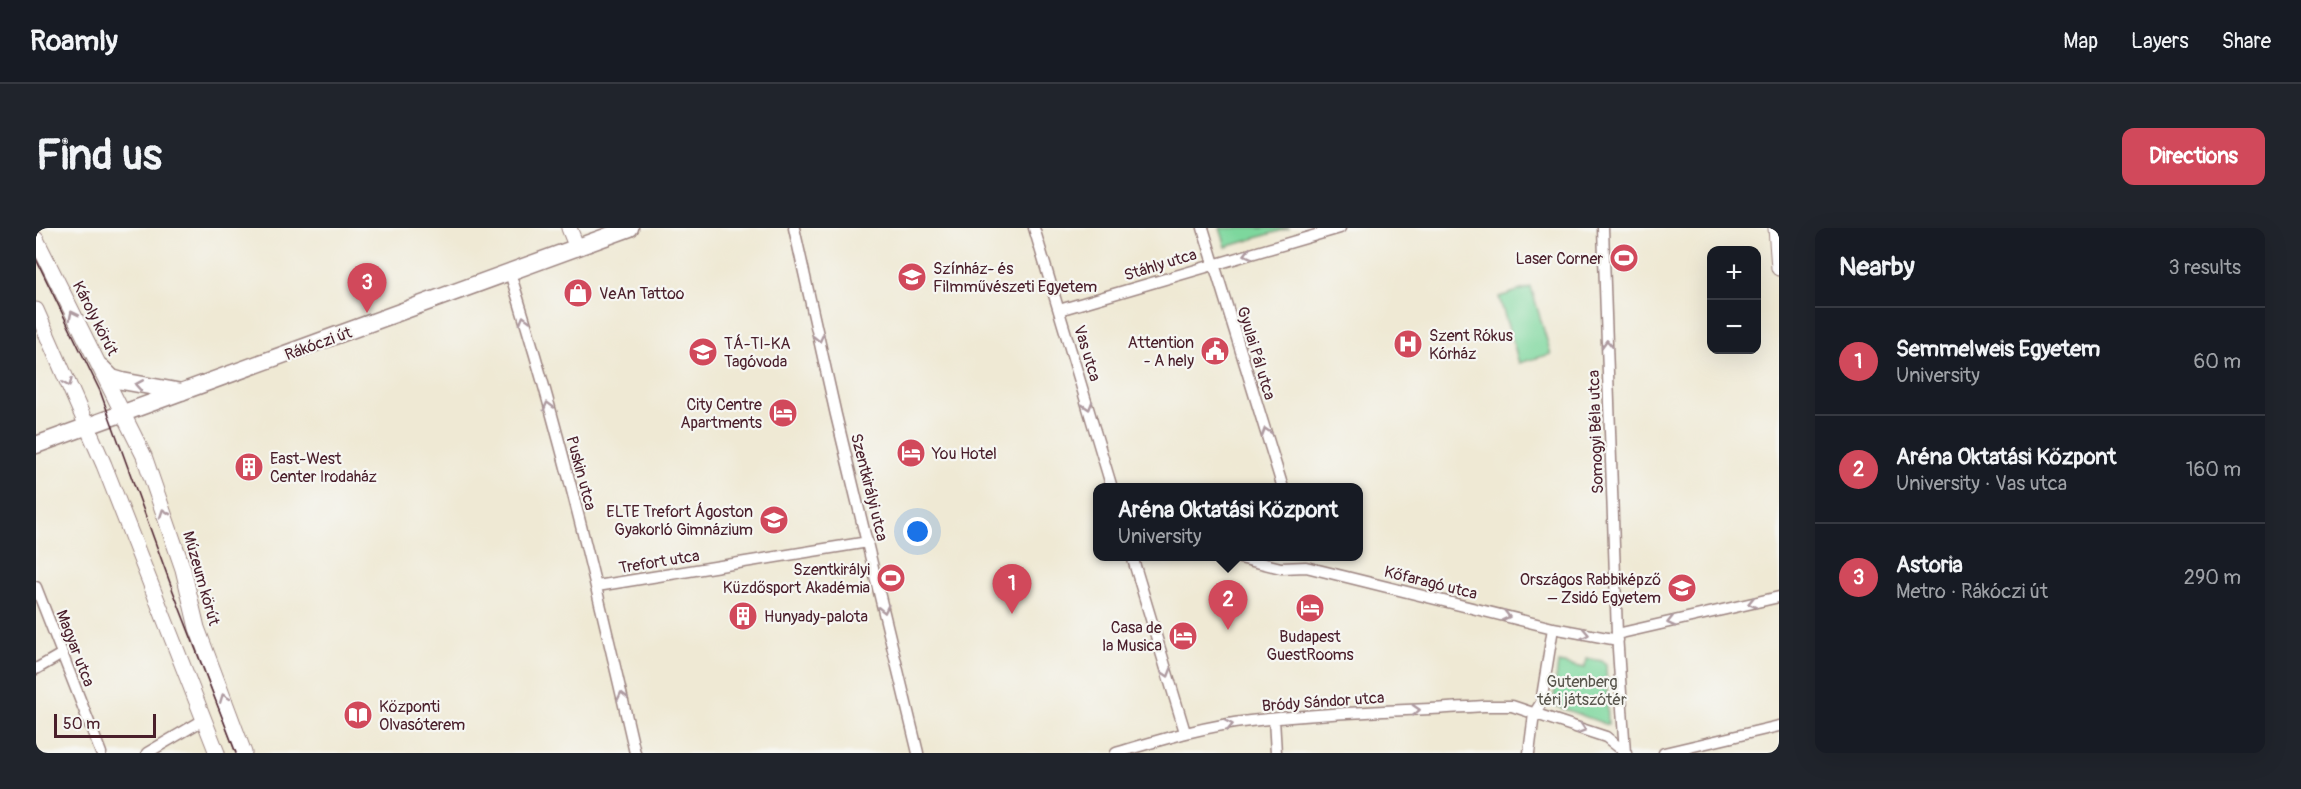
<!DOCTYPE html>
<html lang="en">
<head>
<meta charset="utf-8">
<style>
  :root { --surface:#171b24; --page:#20242c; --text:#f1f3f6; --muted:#9ea1a6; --line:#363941; --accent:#d1495b }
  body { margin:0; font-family:Pangolin,sans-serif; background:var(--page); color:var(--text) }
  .controls { position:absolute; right:18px; top:18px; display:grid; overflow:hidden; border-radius:12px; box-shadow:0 6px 24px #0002 }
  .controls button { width:54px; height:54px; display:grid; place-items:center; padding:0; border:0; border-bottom:2px solid var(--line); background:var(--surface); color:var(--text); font:30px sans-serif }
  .scale { position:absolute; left:18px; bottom:15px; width:102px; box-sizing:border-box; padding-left:6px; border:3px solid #4a1f2b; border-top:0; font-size:16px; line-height:21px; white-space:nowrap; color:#4a1f2b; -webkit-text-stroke:4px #f6f6f2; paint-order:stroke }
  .you { position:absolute; left:882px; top:304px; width:21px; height:21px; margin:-15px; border:4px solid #fff; border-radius:50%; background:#1a73e8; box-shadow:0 0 0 9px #1a73e833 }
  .badge { display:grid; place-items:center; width:39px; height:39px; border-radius:50%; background:var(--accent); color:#fff; font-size:20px; font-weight:700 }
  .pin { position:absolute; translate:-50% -50px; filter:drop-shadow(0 2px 3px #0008) }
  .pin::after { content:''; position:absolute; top:32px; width:21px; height:18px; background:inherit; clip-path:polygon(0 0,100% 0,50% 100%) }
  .popup { position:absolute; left:1057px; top:255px; width:270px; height:78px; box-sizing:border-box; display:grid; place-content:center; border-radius:12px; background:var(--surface); filter:drop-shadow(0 2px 4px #0005); font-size:20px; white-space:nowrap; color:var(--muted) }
  .popup b { font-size:22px; color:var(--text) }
  .popup::after { content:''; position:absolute; left:50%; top:100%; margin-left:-12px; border:12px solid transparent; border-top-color:var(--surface) }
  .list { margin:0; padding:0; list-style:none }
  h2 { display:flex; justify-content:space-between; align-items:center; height:78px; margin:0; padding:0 24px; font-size:26px }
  h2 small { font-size:20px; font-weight:400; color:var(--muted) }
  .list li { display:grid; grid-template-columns:39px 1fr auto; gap:18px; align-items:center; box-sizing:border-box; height:108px; padding:0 24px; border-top:2px solid var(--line) }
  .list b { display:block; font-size:22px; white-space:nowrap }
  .list p { margin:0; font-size:20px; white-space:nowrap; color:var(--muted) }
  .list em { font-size:20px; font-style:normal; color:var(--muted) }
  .map { position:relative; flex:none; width:1743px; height:525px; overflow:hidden; border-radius:12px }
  header { display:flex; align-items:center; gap:36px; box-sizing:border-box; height:84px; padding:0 30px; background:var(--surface); border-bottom:2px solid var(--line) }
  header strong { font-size:28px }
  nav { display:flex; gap:33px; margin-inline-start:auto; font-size:21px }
  .intro { display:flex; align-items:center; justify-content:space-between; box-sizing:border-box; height:144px; padding:0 36px }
  h1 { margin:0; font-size:42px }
  .button { padding:15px 27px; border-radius:12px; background:var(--accent); color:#fff; font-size:21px; font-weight:700 }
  main { display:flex; gap:36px; padding:0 36px }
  aside { flex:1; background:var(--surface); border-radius:12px; box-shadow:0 6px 24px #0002 }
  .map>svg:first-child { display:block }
  .green { fill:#7dd79d; stroke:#647b64; stroke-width:1.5 }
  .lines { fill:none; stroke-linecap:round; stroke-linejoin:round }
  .street-casing { stroke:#9c8480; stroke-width:13 }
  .secondary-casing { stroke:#9c8480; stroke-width:17 }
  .primary-casing { stroke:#9c8480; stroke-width:19 }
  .street { stroke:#fff; stroke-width:10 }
  .secondary { stroke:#fff; stroke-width:15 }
  .primary { stroke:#fff; stroke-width:16 }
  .tram { stroke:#4a1f2b; stroke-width:1.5 }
  .oneway { stroke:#ae9aa0 }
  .labels { text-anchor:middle; stroke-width:4.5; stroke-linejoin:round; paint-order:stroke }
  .poi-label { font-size:16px; fill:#4a1f2b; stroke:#f6f6f2; text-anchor:start }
  .street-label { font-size:16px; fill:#4a1f2b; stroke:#f6f6f2 }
  .park-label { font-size:16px; fill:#59564d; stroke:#f6f6f2 }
</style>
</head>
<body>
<header>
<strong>Roamly</strong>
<nav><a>Map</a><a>Layers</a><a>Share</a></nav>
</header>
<div class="intro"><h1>Find us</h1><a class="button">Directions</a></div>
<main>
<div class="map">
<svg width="1743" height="525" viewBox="0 0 1743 525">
  <rect width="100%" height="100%" fill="#f6f6f2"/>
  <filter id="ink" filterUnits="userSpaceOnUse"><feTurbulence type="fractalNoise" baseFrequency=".0167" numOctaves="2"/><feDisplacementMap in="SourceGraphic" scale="12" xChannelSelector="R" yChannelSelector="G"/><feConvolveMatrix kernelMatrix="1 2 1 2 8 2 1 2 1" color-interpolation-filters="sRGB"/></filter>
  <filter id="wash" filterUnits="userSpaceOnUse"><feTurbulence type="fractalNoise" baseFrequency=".008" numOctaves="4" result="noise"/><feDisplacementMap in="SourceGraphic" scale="24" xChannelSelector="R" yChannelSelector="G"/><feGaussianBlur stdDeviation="1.35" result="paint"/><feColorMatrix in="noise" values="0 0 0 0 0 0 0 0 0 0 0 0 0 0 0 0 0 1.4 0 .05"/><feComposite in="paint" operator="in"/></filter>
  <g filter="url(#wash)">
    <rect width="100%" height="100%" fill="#efe9d4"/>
    <!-- green -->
    <path class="green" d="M1184,0H1254L1190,19Z
      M1495,59L1515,126L1483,135L1463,69Z
      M1550,430L1566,433L1570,436L1572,497L1517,477L1522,435L1549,440Z"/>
  </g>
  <g filter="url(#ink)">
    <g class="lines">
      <!-- street casing -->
      <g class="street-casing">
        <path id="street" d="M758,0L800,187L882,525
          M998,0L1076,260
          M1167,0L1247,260
          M1567,0L1581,406L1589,525
          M474,45C524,202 562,364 599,525
          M1023,82L1304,0
          M1096,328L1149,504
          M1196,328L1245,340L1270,339L1517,400L1582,412
          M561,358L832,314
          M0,359L65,525
          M1581,406L1743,369
          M0,441L26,426
          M1238,491L1240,525
          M111,525L169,491
          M1080,525C1124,512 1168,498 1214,493C1291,484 1370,483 1448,478H1476L1570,509L1590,525
          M1493,525L1498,486L1505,475L1517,400
          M1628,525L1743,498"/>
      </g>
      <!-- secondary casing -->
      <g class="secondary-casing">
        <path id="secondary" d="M533,0L541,20
          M1740,0L1743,40
          M0,11L108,228L147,341L161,400L208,525
          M0,82L68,237L181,525"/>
      </g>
      <!-- primary casing -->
      <g class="primary-casing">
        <path id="primary" d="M65,139L76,150L86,153L146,164
          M0,217L594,0"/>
      </g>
      <!-- street -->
      <use href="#street" class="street"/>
      <!-- secondary -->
      <use href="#secondary" class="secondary"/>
      <!-- primary -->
      <use href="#primary" class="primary"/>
      <!-- tram -->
      <path class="tram" d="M0,31L64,163L137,363L200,525"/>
    </g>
    <!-- one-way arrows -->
    <defs><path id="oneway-chevron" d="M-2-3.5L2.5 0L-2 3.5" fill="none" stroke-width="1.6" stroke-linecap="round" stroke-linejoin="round" transform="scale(1.5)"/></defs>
    <g class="oneway">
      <use href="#oneway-chevron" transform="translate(1212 26) rotate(166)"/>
      <use href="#oneway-chevron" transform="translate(37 87) rotate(-117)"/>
      <use href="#oneway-chevron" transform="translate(488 92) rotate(-106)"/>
      <use href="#oneway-chevron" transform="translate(783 110) rotate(77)"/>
      <use href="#oneway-chevron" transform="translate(1571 116) rotate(-92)"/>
      <use href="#oneway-chevron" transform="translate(32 155) rotate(67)"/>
      <use href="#oneway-chevron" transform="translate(103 157) rotate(-170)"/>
      <use href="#oneway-chevron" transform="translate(512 178) rotate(-105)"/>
      <use href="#oneway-chevron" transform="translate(1052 178) rotate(73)"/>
      <use href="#oneway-chevron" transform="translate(1230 204) rotate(-107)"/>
      <use href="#oneway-chevron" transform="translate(128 285) rotate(-109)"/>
      <use href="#oneway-chevron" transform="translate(1716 375) rotate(167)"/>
      <use href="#oneway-chevron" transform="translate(848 381) rotate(77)"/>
      <use href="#oneway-chevron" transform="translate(1470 388) rotate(14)"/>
      <use href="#oneway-chevron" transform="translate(1635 394) rotate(167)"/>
      <use href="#oneway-chevron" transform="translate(1549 406) rotate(11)"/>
      <use href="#oneway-chevron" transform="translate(1131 445) rotate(73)"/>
      <use href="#oneway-chevron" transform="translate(586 468) rotate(-103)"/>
      <use href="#oneway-chevron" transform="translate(188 470) rotate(-111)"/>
      <use href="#oneway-chevron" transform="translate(1380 482) rotate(-3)"/>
      <use href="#oneway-chevron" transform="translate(1193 497) rotate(-11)"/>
      <use href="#oneway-chevron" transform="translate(1546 501) rotate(18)"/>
    </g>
  </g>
  <!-- icons -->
  <defs>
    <g id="stadium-disc" transform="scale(1.5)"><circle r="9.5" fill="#d1495b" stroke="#f6f6f2"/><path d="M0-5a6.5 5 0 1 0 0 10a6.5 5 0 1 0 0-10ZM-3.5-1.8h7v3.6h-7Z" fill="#fff"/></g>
    <g id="university-disc" transform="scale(1.5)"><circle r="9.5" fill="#d1495b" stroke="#f6f6f2"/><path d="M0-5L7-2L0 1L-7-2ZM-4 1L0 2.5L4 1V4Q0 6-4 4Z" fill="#fff"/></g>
    <g id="shop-disc" transform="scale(1.5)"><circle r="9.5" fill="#d1495b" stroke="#f6f6f2"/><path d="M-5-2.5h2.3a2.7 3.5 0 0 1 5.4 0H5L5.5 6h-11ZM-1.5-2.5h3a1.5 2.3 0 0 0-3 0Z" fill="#fff"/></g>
    <g id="hospital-disc" transform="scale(1.5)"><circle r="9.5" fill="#d1495b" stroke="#f6f6f2"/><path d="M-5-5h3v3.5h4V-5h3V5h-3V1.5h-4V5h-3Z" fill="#fff"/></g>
    <g id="civic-disc" transform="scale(1.5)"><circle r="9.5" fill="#d1495b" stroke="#f6f6f2"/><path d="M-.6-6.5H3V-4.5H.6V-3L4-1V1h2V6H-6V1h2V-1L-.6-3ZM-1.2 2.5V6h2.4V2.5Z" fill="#fff"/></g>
    <g id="school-disc" transform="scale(1.5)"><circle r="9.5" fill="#d1495b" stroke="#f6f6f2"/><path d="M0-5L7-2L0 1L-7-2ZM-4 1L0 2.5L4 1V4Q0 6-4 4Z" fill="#fff"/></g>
    <g id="hotel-disc" transform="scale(1.5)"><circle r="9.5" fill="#d1495b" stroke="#f6f6f2"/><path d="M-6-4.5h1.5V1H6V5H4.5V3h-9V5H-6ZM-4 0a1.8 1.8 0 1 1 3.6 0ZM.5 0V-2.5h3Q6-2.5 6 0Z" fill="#fff"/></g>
    <g id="building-disc" transform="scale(1.5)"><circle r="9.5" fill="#d1495b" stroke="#f6f6f2"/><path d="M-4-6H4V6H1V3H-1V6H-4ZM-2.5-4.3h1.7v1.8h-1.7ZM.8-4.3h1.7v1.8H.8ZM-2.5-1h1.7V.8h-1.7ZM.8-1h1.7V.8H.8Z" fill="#fff"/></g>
    <g id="library-disc" transform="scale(1.5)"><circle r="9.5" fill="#d1495b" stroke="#f6f6f2"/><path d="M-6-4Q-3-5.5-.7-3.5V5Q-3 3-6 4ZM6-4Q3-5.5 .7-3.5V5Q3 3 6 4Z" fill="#fff"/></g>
  </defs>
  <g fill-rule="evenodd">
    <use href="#stadium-disc" x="1588" y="30"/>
    <use href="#university-disc" x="876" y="49"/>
    <use href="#shop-disc" x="542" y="65"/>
    <use href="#hospital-disc" x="1372" y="116"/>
    <use href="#civic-disc" x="1179" y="123"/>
    <use href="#school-disc" x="667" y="124"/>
    <use href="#hotel-disc" x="747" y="185"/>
    <use href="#hotel-disc" x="875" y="225"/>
    <use href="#building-disc" x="213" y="239"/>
    <use href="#school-disc" x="738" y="292"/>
    <use href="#stadium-disc" x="855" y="350"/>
    <use href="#university-disc" x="1646" y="360"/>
    <use href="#hotel-disc" x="1274" y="380"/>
    <use href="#building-disc" x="707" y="388"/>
    <use href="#hotel-disc" x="1147" y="408"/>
    <use href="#library-disc" x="322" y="487"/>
  </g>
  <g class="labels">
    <!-- poi labels -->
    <g class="poi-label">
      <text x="1567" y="36" text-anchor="end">Laser Corner</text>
      <text x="897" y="46">Színház- és<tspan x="897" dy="18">Filmművészeti Egyetem</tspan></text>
      <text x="563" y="71">VeAn Tattoo</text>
      <text x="1393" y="113">Szent Rókus<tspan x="1393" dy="18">Kórház</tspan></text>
      <text x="1158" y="120" text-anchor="end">Attention<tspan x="1158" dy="18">- A hely</tspan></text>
      <text x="688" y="121">TÁ-TI-KA<tspan x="688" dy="18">Tagóvoda</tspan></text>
      <text x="726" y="182" text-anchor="end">City Centre<tspan x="726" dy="18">Apartments</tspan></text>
      <text x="896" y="231">You Hotel</text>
      <text x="234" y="236">East-West<tspan x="234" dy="18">Center Irodaház</tspan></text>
      <text x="717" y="289" text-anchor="end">ELTE Trefort Ágoston<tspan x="717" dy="18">Gyakorló Gimnázium</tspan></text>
      <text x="834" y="347" text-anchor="end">Szentkirályi<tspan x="834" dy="18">Küzdősport Akadémia</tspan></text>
      <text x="1625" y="357" text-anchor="end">Országos Rabbiképző<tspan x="1625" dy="18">– Zsidó Egyetem</tspan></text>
      <text x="728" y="394">Hunyady-palota</text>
      <text x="1126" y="405" text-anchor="end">Casa de<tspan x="1126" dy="18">la Musica</tspan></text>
      <text x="1274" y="414" text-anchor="middle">Budapest<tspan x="1274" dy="18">GuestRooms</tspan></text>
      <text x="343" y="484">Központi<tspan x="343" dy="18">Olvasóterem</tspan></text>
    </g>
    <!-- street labels -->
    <g class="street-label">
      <text transform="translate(1124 36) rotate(-17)" y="6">Stáhly utca</text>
      <text transform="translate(60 90) rotate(63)" y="6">Károly körút</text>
      <text transform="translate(282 115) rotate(-20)" y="6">Rákóczi út</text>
      <text transform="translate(1052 125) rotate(73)" y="6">Vas utca</text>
      <text transform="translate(1221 125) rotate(73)" y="6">Gyulai Pál utca</text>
      <text transform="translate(1559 204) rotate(-92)" y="6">Somogyi Béla utca</text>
      <text transform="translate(546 245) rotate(75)" y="6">Puskin utca</text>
      <text transform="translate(834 259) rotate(76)" y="6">Szentkirályi utca</text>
      <text transform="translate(623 333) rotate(-9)" y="6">Trefort utca</text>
      <text transform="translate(166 350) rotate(74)" y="6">Múzeum körút</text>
      <text transform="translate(1395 354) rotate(14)" y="6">Kőfaragó utca</text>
      <text transform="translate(40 420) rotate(69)" y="6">Magyar utca</text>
      <text transform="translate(1287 473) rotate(-4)" y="6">Bródy Sándor utca</text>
    </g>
    <!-- park labels -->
    <g class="park-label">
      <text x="1546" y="459">Gutenberg<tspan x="1546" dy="18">téri játszótér</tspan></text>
    </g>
  </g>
</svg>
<div class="controls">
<button>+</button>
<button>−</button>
</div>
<div class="scale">50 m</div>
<div class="you"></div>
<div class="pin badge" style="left:976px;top:386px">1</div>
<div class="pin badge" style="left:1192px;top:402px">2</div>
<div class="popup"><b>Aréna Oktatási Központ</b>University</div>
<div class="pin badge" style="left:331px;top:85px">3</div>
</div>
<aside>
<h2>Nearby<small>3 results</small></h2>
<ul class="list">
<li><span class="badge">1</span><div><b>Semmelweis Egyetem</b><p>University</p></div><em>60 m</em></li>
<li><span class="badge">2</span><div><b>Aréna Oktatási Központ</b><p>University · Vas utca</p></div><em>160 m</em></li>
<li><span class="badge">3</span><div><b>Astoria</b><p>Metro · Rákóczi út</p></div><em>290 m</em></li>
</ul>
</aside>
</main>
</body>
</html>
